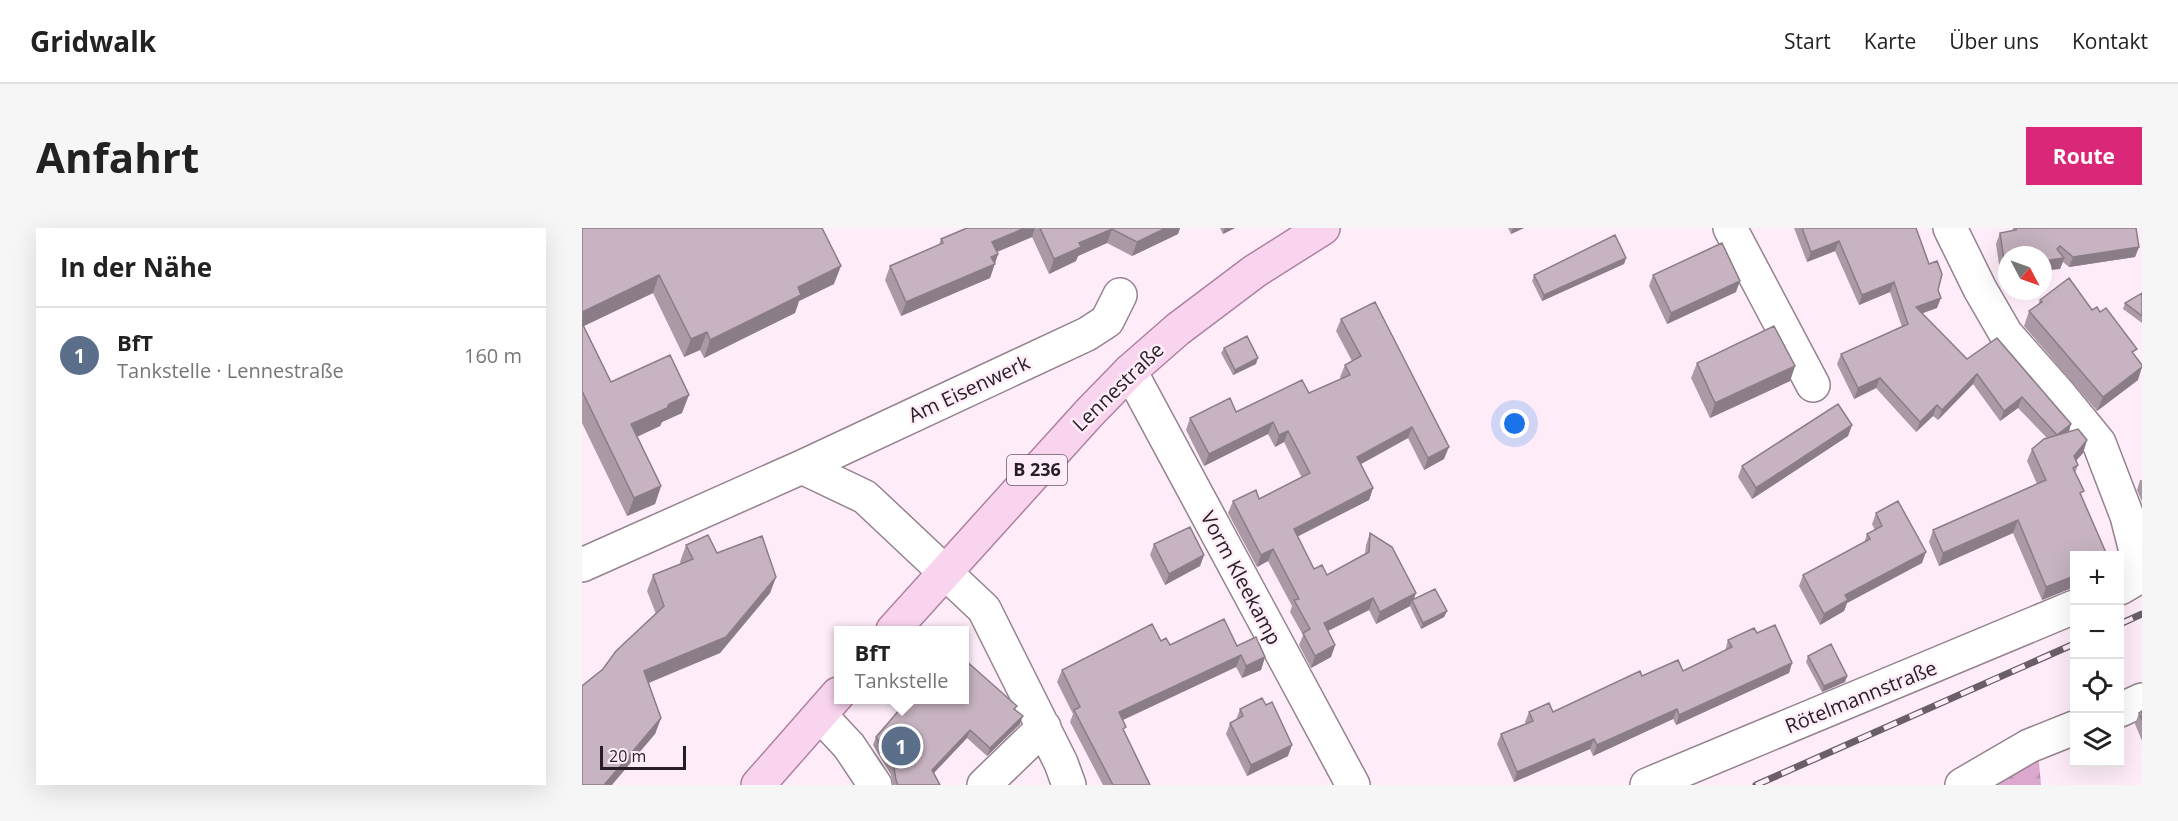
<!DOCTYPE html>
<html lang="de">
<head>
<meta charset="utf-8">
<style>
  :root { --surface:#fff; --page:#f6f6f6; --text:#222; --muted:#767676; --line:#e0e0e0; --accent:#db2777 }
  body { margin:0; font-family:"Open Sans",sans-serif; background:var(--page); color:var(--text) }
  .controls { position:absolute; right:18px; bottom:18px; display:grid; overflow:hidden; border-radius:0px; box-shadow:0 6px 24px #0002 }
  .controls button { width:54px; height:54px; display:grid; place-items:center; padding:0; border:0; border-bottom:2px solid var(--line); background:var(--surface); color:var(--text); font:30px sans-serif }
  .compass { position:absolute; left:1416px; top:18px; width:54px; height:54px; border-radius:50%; background:var(--surface); box-shadow:0 6px 24px #0002; rotate:131deg }
  .scale { position:absolute; left:18px; bottom:15px; width:86px; box-sizing:border-box; padding-left:6px; border:3px solid #261e23; border-top:0; font-size:16px; line-height:21px; white-space:nowrap; color:#261e23; -webkit-text-stroke:4px #feedf9; paint-order:stroke }
  .you { position:absolute; left:933px; top:196px; width:21px; height:21px; margin:-15px; border:4px solid #fff; border-radius:50%; background:#1a73e8; box-shadow:0 0 0 9px #1a73e833 }
  .badge { display:grid; place-items:center; width:39px; height:39px; border-radius:50%; background:var(--accent); color:#fff; font-size:20px; font-weight:700 }
  .pin { position:absolute; translate:-50% -50%; border:3px solid #fff; box-shadow:0 2px 6px #0006 }
  .popup { position:absolute; left:252px; top:398px; width:135px; height:78px; box-sizing:border-box; display:grid; place-content:center; border-radius:0px; background:var(--surface); filter:drop-shadow(0 2px 4px #0005); font-size:20px; white-space:nowrap; color:var(--muted) }
  .popup b { font-size:22px; color:var(--text) }
  .popup::after { content:''; position:absolute; left:50%; top:100%; margin-left:-12px; border:12px solid transparent; border-top-color:var(--surface) }
  .list { margin:0; padding:0; list-style:none }
  h2 { display:flex; justify-content:space-between; align-items:center; height:78px; margin:0; padding:0 24px; font-size:26px }
  h2 small { font-size:20px; font-weight:400; color:var(--muted) }
  .list li { display:grid; grid-template-columns:39px 1fr auto; gap:18px; align-items:center; box-sizing:border-box; height:96px; padding:0 24px; border-top:2px solid var(--line) }
  .list b { display:block; font-size:22px; white-space:nowrap }
  .list p { margin:0; font-size:20px; white-space:nowrap; color:var(--muted) }
  .list em { font-size:20px; font-style:normal; color:var(--muted) }
  .icon { flex:none; width:33px; height:33px; fill:none; stroke:currentColor; stroke-width:2; stroke-linecap:round; stroke-linejoin:round }
  .map { position:relative; flex:none; width:1560px; height:557px; overflow:hidden; border-radius:0px }
  header { display:flex; align-items:center; gap:36px; box-sizing:border-box; height:84px; padding:0 30px; background:var(--surface); border-bottom:2px solid var(--line) }
  header strong { font-size:28px }
  nav { display:flex; gap:33px; margin-inline-start:auto; font-size:21px }
  .intro { display:flex; align-items:center; justify-content:space-between; box-sizing:border-box; height:144px; padding:0 36px }
  h1 { margin:0; font-size:42px }
  .button { padding:15px 27px; border-radius:0px; background:var(--accent); color:#fff; font-size:21px; font-weight:700 }
  main { display:flex; gap:36px; padding:0 36px }
  aside { flex:1; background:var(--surface); border-radius:0px; box-shadow:0 6px 24px #0002 }
  .map>svg:first-child { display:block }
  .forest { fill:url(#forest-firs) }
  .lines { fill:none; stroke-linecap:round; stroke-linejoin:round }
  .minor-casing { stroke:#95828f; stroke-width:36 }
  .major-casing { stroke:#ad81a0; stroke-width:36 }
  .minor { stroke:#fff; stroke-width:33 }
  .major { stroke:#f9d4ef; stroke-width:33 }
  .rail-casing { stroke:#6a5f67; stroke-width:7 }
  .rail { stroke:#feedf9; stroke-width:4.5; stroke-dasharray:14; stroke-linecap:butt }
  .wall { fill:#ab9aa6 }
  .shaded-wall { fill:#8b7d87 }
  .building { fill:#c7b3c1; stroke:#8b7d87; stroke-width:1.5 }
  .labels { text-anchor:middle; stroke-width:5; stroke-linejoin:round; paint-order:stroke }
  .shield { fill:#feedf9; stroke:#675c63; stroke-width:1.5 }
  .shield-label { font-size:18px; font-weight:bold; fill:#261e23 }
  .street-label { font-size:20px; fill:#261e23; stroke:#feedf9 }
</style>
</head>
<body>
<header>
<strong>Gridwalk</strong>
<nav><a>Start</a><a>Karte</a><a>Über uns</a><a>Kontakt</a></nav>
</header>
<div class="intro"><h1>Anfahrt</h1><a class="button">Route</a></div>
<main>
<aside>
<h2>In der Nähe<small></small></h2>
<ul class="list">
<li><span class="badge" style="background:#5c6f8a">1</span><div><b>BfT</b><p>Tankstelle · Lennestraße</p></div><em>160 m</em></li>
</ul>
</aside>
<div class="map">
<svg width="1560" height="557" viewBox="0 0 1560 557">
  <defs>
    <pattern id="forest-firs" width="22" height="20" patternUnits="userSpaceOnUse" patternTransform="scale(1.5)"><rect width="22" height="20" fill="#dca8ce"/><path d="M5 1l3.5 6h-7zM16 11l3.5 6h-7z" fill="#bd90b1"/></pattern>
  </defs>
  <rect width="100%" height="100%" fill="#feedf9"/>
  <!-- forest -->
  <path class="forest" d="M1456,523L1459,557H1397Z"/>
  <g class="lines">
    <!-- minor casing -->
    <g class="minor-casing">
      <path id="minor" d="M1148,0L1231,157
        M1368,0L1398,61L1424,106L1477,166L1517,215L1545,288L1560,347L1538,360
        M548,143L771,557
        M220,239L283,269L402,381L479,535L487,557
        M0,337L220,239L505,106L525,93L538,67
        M1538,482L1560,472
        M238,487L267,518L293,557
        M402,557L462,499
        M1065,557L1492,379
        M1380,557L1447,518L1492,500"/>
    </g>
    <!-- major casing -->
    <g class="major-casing">
      <path id="major" d="M311,402L508,184L548,143L596,101L673,43L741,0
        M176,557L256,466"/>
    </g>
    <!-- minor -->
    <use href="#minor" class="minor"/>
    <!-- major -->
    <use href="#major" class="major"/>
    <!-- rail casing -->
    <g class="rail-casing">
      <path id="rail" d="M1538,396L1560,386
        M1174,557L1492,416"/>
    </g>
    <!-- rail -->
    <use href="#rail" class="rail"/>
  </g>
  <!-- wall -->
  <path class="wall" d="M0,0L252,56L217,73L213,85L122,130L118,122L102,129L71,65L1,98L29,154L100,185L80,194L78,198L55,209L79,258L73,276L45,288L0,195Z
    M385,0H598L596,6L550,28L525,15L496,28L494,33L467,46L450,9L415,24L416,26L408,50L319,88L303,52L308,38L357,17L359,11Z
    M638,0H653L641,6Z
    M926,0H942L929,6Z
    M1212,0H1334L1356,62L1355,80L1340,85L1385,131L1489,196L1487,203L1505,212L1501,225L1494,233L1496,237L1493,245L1500,269L1492,327V359L1460,372L1431,305L1357,338L1347,314L1351,302L1455,256L1445,233L1450,221L1465,210L1436,180L1418,193L1391,156L1356,192L1351,188L1334,204L1294,160L1272,171L1255,136L1259,126L1320,99L1308,64L1277,77L1253,23L1225,34Z
    M1431,0H1554L1557,19L1553,29L1487,39L1481,34L1478,41L1461,27H1425L1418,43L1414,16L1418,5L1430,3Z
    M1044,30L1042,36L960,73L950,53L952,47Z
    M1071,47L1154,64L1085,96L1067,58Z
    M1560,65V95L1541,81L1543,75Z
    M1458,72L1510,82L1553,128L1556,152L1515,183L1442,98L1447,83L1456,77Z
    M759,91L862,231L842,242L826,210L779,236L791,260L787,272L715,308L732,341L745,347L783,326L784,317L788,305L832,371L865,383L862,389L839,401L828,378L794,396L787,382L746,403L753,417L749,429L729,440L717,417L721,407L708,384L710,378L686,333L675,339L646,285L651,273L677,271L720,250L702,214L693,219L686,206L622,238L604,202L608,190L654,184L727,165L759,151L758,149L763,137L770,133L754,103Z
    M642,120L674,136L651,147L639,125Z
    M1115,135L1213,138L1208,153L1128,190L1109,150Z
    M1270,197L1266,208L1170,271L1156,249L1160,238Z
    M1558,252H1560V274L1555,262Z
    M1294,285L1340,335L1265,375L1262,383L1238,397L1217,358L1221,347L1282,315L1285,306L1293,302L1290,296Z
    M572,316L622,327L618,338L583,357L568,327Z
    M104,317L135,325L194,349L188,365L138,425L67,455L79,490L73,506L21,441L74,386L65,363L71,347L99,336L98,334Z
    M1175,405L1210,435L1207,445L1094,497L1091,491L1011,528L1008,521L932,554L915,516L919,506L944,496L943,494L947,484H971L1060,448L1101,443L1143,423L1146,412Z
    M579,413L588,417L655,418L683,429L679,442L660,450L654,439L541,492L542,504L568,557H521L488,494L491,486L475,454L480,442Z
    M1226,428L1265,448L1263,454L1240,464L1224,434Z
    M319,471H382L433,482L438,496L405,528L385,510L352,545L358,557H310L309,547L291,517L294,509L317,482Z
    M658,481L706,528L665,548L644,506L648,495L654,492Z
    M1560,483V513L1553,496L1557,485Z"/>
  <!-- shaded-wall -->
  <path class="shaded-wall" d="M443,0H453L450,9L405,28L410,14Z
    M584,0H598L596,6L550,28L555,14Z
    M643,0H653L641,6Z
    M931,0H942L929,6Z
    M530,1L525,15L496,28L494,33L467,46L472,31L497,15Z
    M1257,13L1253,23L1225,34L1229,24Z
    M1557,19L1553,29L1487,39L1491,29Z
    M416,26L408,50L319,88L324,74Z
    M1044,30L1042,36L960,73L962,67Z
    M1482,30L1478,41L1461,43V33Z
    M1422,32H1425V42L1418,43Z
    M259,38L252,56L217,73L213,85L122,130L128,112L216,59Z
    M77,47L71,65L0,99V84Z
    M1158,53L1154,64L1085,96L1089,85Z
    M1312,54L1308,64L1277,77L1280,67Z
    M1359,70L1355,80L1330,89L1334,79Z
    M125,104L118,122L102,129L109,111Z
    M676,130L674,136L651,147L653,142Z
    M1213,138L1208,153L1128,190L1133,175Z
    M1560,139L1556,152L1515,183L1521,169Z
    M1395,146L1391,156L1356,192L1360,182Z
    M1298,150L1294,160L1272,171L1276,160Z
    M107,167L100,185L80,194L78,198L43,214L49,196L87,176Z
    M1440,169L1436,180L1418,193L1422,183Z
    M1355,177L1351,188L1334,204L1338,194Z
    M691,194L686,206L622,238L627,226Z
    M1489,196L1486,206L1475,207Z
    M1270,197L1266,208L1170,271L1174,260Z
    M830,199L826,210L770,241L775,229Z
    M706,203L702,214L693,219L697,207Z
    M1505,212L1501,225L1487,240L1492,228Z
    M867,219L862,231L842,242L846,230Z
    M79,258L73,276L45,288L52,270Z
    M791,260L787,272L707,313L712,301Z
    M1436,292L1431,305L1357,338L1361,325Z
    M691,321L686,333L675,339L679,327Z
    M1344,324L1340,335L1265,375L1262,383L1238,397L1242,386L1263,367Z
    M622,327L618,338L583,357L587,346Z
    M1492,348V359L1460,372L1464,359Z
    M194,349L188,365L138,425L56,459L62,443Z
    M834,365L831,374L830,372L828,378L794,396L798,384Z
    M791,370L787,382L738,407L742,395Z
    M865,383L862,389L839,401L841,395Z
    M753,417L749,429L729,440L733,428Z
    M659,427L654,439L532,496L537,484Z
    M683,429L679,442L660,450L664,438Z
    M1210,435L1207,445L1094,497L1097,487Z
    M1265,448L1263,454L1240,464L1242,458Z
    M1095,481L1091,491L1011,528L1015,517Z
    M441,488L438,496L405,528L408,520Z
    M79,490L73,506L30,557H22Z
    M388,502L385,510L347,550L350,542Z
    M1012,511L1008,521L932,554L935,544Z
    M710,517L706,528L665,548L669,537Z"/>
  <!-- building -->
  <path class="building" d="M0,0H240L259,38L216,59L219,67L128,112L125,104L109,111L77,47L0,84Z
    M385,0H443L410,14L416,26L409,29L413,36L324,74L308,38L361,15L359,11Z
    M458,0H584L555,14L530,1L497,15L499,19L472,31Z
    M1220,0H1334L1347,36L1355,33L1360,46L1356,62L1359,70L1334,79L1385,131L1415,110L1489,196L1475,207L1440,169L1422,183L1395,146L1360,182L1355,177L1338,194L1298,150L1276,160L1259,126L1326,96L1312,54L1280,67L1257,13L1229,24Z
    M1434,0H1554L1557,19L1491,29L1478,18L1475,21L1482,30L1461,33V27H1425V32H1422L1418,5L1434,2Z
    M1033,7L1044,30L962,67L952,47Z
    M1140,15L1158,53L1089,85L1071,47Z
    M1487,50L1510,82L1515,79L1518,84L1524,80L1555,121L1550,124L1560,137V139L1521,169L1447,83L1460,74L1458,72Z
    M1560,65V88L1543,75Z
    M793,74L867,219L846,230L830,199L775,229L791,260L712,301L732,341L740,337L745,347L787,324L788,305L810,319L834,365L798,384L791,370L742,395L753,417L733,428L721,405L728,401L712,372L717,371L691,321L679,327L651,273L674,262L677,271L728,245L706,203L697,207L691,194L627,226L608,190L648,170L654,184L720,152L727,165L768,147L763,137L779,128L759,91Z
    M0,95L29,154L88,127L107,167L87,176L85,180L49,196L79,258L52,270L0,163Z
    M1192,98L1213,138L1133,175L1115,135Z
    M665,108L676,130L653,142L642,120Z
    M1256,176L1270,197L1174,260L1160,238Z
    M1496,201L1505,212L1492,228L1496,237L1491,240L1502,263L1498,265L1525,327H1492V348L1464,359L1436,292L1361,325L1351,302L1464,252L1450,221L1462,211Z
    M1316,273L1344,324L1263,367L1266,372L1242,386L1221,347L1288,311L1285,306L1300,298L1294,285Z
    M608,299L622,327L587,346L572,316Z
    M126,307L135,325L180,308L194,349L144,409L62,443L79,490L22,557H0V458L21,441L34,423L82,378L71,347L111,331L104,317Z
    M853,361L865,383L841,395L830,372Z
    M642,391L655,418L674,409L683,429L664,438L659,427L537,484L544,499L541,501L568,557H531L492,482L498,479L480,442L570,396L579,413L584,410L588,417Z
    M1193,397L1210,435L1097,487L1095,481L1015,517L1012,511L935,544L919,506L951,493L947,484L967,475L971,484L1058,443L1060,448L1096,432L1101,443L1150,419L1146,412L1172,400L1175,405Z
    M1249,416L1265,448L1242,458L1226,428Z
    M382,431L435,478L432,481L441,488L408,520L388,502L350,542L358,557H316L314,552L312,539L294,509L319,480L320,471H382Z
    M680,470L684,477L690,474L710,517L669,537L648,495L661,488L658,481Z
    M1560,483V492L1557,485Z"/>
  <g class="labels">
    <!-- shield labels -->
    <rect class="shield" x="425" y="227" width="60" height="30" rx="4.5"/>
    <g class="shield-label">
      <text x="455" y="248">B 236</text>
    </g>
    <!-- street labels -->
    <g class="street-label">
      <text transform="translate(536 159) rotate(-44)" y="7">Lennestraße</text>
      <text transform="translate(387 161) rotate(-25)" y="7">Am Eisenwerk</text>
      <text transform="translate(659 350) rotate(62)" y="7">Vorm Kleekamp</text>
      <text transform="translate(1279 469) rotate(-22)" y="7">Rötelmannstraße</text>
    </g>
  </g>
</svg>
<div class="controls">
<button>+</button>
<button>−</button>
<button><svg class="icon" aria-label="locate" viewBox="0 0 24 24"><circle cx="12" cy="12" r="6"/><path d="M12 2v4M12 18v4M2 12h4M18 12h4"/></svg></button>
<button><svg class="icon" aria-label="layers" viewBox="0 0 24 24"><path d="M12 4l9 5-9 5-9-5zM3 14l9 5 9-5"/></svg></button>
</div>
<svg class="compass" viewBox="-18 -18 36 36"><path d="M0-13l5 13h-10z" fill="#e53935"/><path d="M0 13l5-13h-10z" fill="#767676"/></svg>
<div class="scale">20 m</div>
<div class="you"></div>
<div class="pin badge" style="left:319px;top:518px;background:#5c6f8a">1</div>
<div class="popup"><b>BfT</b>Tankstelle</div>
</div>
</main>
</body>
</html>
